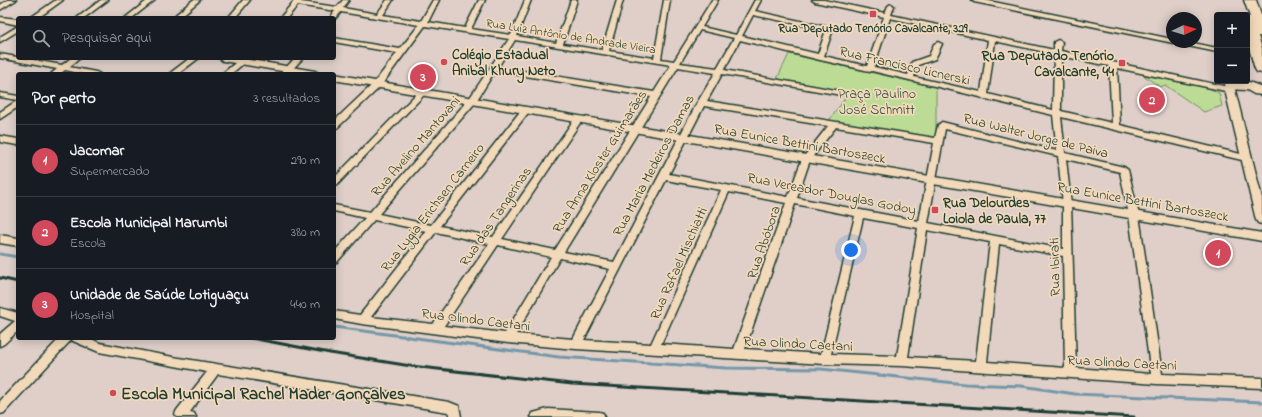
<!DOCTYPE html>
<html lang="pt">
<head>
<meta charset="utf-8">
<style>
  :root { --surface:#171b24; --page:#242831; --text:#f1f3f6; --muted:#9ea1a6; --line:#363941; --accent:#d1495b }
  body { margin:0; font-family:"Indie Flower",sans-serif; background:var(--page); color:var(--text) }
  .controls { position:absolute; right:12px; top:12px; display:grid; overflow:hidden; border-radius:4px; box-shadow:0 2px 10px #0003 }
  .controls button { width:36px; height:36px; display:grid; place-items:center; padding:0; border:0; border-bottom:1px solid var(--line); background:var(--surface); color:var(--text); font:20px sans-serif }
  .compass { position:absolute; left:1166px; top:12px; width:36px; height:36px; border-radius:50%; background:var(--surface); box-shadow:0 2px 10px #0003; rotate:86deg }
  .you { position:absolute; left:851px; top:250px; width:14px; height:14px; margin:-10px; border:3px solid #fff; border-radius:50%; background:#1a73e8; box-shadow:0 0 0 6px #1a73e833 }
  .badge { display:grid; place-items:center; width:26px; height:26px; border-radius:50%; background:var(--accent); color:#fff; font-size:13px; font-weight:700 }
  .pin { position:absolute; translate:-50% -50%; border:2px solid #fff; box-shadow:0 1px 4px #0006 }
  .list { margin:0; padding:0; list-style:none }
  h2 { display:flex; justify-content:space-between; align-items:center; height:52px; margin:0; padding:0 16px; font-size:17px }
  h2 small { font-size:13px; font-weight:400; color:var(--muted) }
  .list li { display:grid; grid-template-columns:26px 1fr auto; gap:12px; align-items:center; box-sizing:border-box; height:72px; padding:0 16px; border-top:1px solid var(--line) }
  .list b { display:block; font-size:15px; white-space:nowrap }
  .list p { margin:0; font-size:13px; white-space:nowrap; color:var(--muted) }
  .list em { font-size:13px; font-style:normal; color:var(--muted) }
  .icon { flex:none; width:22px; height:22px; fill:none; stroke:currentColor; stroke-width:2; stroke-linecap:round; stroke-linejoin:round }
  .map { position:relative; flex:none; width:1262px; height:417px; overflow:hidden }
  .search { position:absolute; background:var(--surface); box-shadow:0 2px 10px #0003; left:16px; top:16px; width:320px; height:44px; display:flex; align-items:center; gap:10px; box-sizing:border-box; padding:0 14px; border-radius:4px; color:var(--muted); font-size:15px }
  .panel { position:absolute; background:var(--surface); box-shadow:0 2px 10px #0003; left:16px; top:72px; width:320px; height:268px; border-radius:4px }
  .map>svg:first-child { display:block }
  .green { fill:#bcdc95; stroke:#6e8c64 }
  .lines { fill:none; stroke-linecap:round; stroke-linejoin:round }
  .stream { stroke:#7597a9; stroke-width:3 }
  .minor-casing { stroke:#1f3d34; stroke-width:3 }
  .tertiary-casing { stroke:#1f3d34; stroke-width:3 }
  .motorway-casing { stroke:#1f3d34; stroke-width:3 }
  .minor { fill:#f2d9ba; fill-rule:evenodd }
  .tertiary { fill:#f2d9ba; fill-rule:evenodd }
  .motorway { fill:#f2d9ba; fill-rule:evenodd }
  .rail { stroke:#1f3d34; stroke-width:3 }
  .poi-dot { fill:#d1495b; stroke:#f2d9ba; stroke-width:1.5 }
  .labels { text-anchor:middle; stroke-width:3.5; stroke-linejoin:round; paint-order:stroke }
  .far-poi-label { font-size:12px; font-weight:bold; fill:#1f3d34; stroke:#f2d9ba }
  .far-street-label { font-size:12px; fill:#1f3d34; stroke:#f2d9ba }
  .poi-label { font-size:14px; font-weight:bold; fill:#1f3d34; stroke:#f2d9ba; text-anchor:start }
  .street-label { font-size:14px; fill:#1f3d34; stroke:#f2d9ba }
  .park-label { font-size:14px; fill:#2f4d3e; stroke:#f2d9ba }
  .near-poi-label { font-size:17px; font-weight:bold; fill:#1f3d34; stroke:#f2d9ba; text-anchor:start }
</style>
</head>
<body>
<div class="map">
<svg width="1262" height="417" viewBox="0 0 1262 417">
  <rect width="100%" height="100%" fill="#dfcfc8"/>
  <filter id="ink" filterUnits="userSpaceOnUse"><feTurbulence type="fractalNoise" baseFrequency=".025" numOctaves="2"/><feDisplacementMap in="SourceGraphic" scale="8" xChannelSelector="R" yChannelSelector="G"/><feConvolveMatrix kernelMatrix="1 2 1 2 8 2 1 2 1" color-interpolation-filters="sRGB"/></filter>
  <g filter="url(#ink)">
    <!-- green -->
    <path class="green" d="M789,54L936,87V138L828,122L846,97L841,92L777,79Z
      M1143,75L1207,87L1219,93L1222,106L1204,112L1165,85L1160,87Z"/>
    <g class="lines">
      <!-- stream -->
      <path class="stream" d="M0,254L18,257
        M334,327L559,357L726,368L821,369L965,384L1022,386L1075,394L1262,402"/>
      <!-- minor casing -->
      <g class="minor-casing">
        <path id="minor" d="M8,0H16L0,10V5Z
          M56,0H63L38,18H30Z
          M101,0H108L84,18H77Z
          M148,0H155L132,18H125Z
          M193,0H200L179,18H172Z
          M243,0H250L235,18H228Z
          M295,0H302L301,2L337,7L343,0H349L343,8L377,14L387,0H393L383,15L421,21L433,0H439L428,22L465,28L479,0H485L471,29L511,35L525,0H531L517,36L556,43L571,0H577L563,44L602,50L617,0H623L609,51L654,58L664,0H670L661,59L674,61L712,0H718L702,27L736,35L755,0H761L755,11L832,28L833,29L824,56L867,66L884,17L815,2L812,0H824L885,13L888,6L891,4L894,6L891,15L1054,50V42L1058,40L1062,42L1061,51L1233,88V92H1230L1117,68L1120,125L1249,156L1250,158L1249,160L1246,161L1061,117L1065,153L1124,167L1128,170L1139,215L1162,374L1262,378V388L1157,384L902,366L825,364L576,349L508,343L362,324L334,319V311L360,315L426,231L374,220L337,262L334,263V252L365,218L334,211V205L370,212L469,99L509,39L425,26L380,87L337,128L334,129V121L374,83L397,53L334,42V38L400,49L419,25L341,12L334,20V18H330L335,11L298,5L287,18H280ZM753,15L826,30L818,54L742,36ZM890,18L988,40L981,92L914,77L918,65L935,59L942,44L938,42L934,44L929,56L912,62L908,75L874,67ZM700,30L734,38L717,68L680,63ZM515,40L671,65L654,92L498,67ZM740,40L820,60L865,70L869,72L872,71L980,97L984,99H986L1053,115L1057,151L942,122L938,125L935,138L707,101L722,74L841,95L845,93L841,91L724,70ZM995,41L1054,54L1053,110L988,94ZM1061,56L1109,66L1112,123L1061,111ZM678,67L715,73L697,103L614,262L564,252ZM495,71L651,97L555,250L502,239L582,120L578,117L575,118L493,237L440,226L528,113L529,111L528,109H522L431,225L379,214L475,103ZM704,106L828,126L802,159L788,197L669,174ZM836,127L934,143L919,221L797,198L810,160ZM945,129L1058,156L1063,204V249L928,223ZM1066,159L1120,172L1129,215L1151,374L1076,368L1071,204ZM666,180L721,190L651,344L584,340ZM729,192L786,203L734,349L661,344ZM795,204L855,216L821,354L745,349ZM863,218L918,228L897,356L831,354ZM927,230L990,242L976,361L908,357ZM436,232L489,244L433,324L371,317ZM999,244L1063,256L1065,368L987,362ZM498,245L551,257L505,333L444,326ZM560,258L610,269L573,339L516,334Z
          M971,0H984L1172,39V42H1188L1217,48V52L974,2Z
          M18,26V31L0,42V37Z
          M0,54L62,65L71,58H80L69,67L96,72L100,74H84L65,70L60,74H51L57,69L0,58Z
          M190,58H199L178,74H169Z
          M241,58H250L231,74H222Z
          M295,58H303L288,74H280Z
          M419,91H422L426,93L337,185L334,186V178Z
          M0,93L18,96V100L0,97Z
          M18,100V107L0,119V112Z
          M0,136L18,139V145L0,142Z
          M0,235L18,238V246L0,243Z
          M0,308L18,313V331L4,344L0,346V334L15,321L0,316Z
          M60,338H89L100,343L173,357L449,402L459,406L461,417H449V413L448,412L218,374L190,412L194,413L196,417H177L175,414L177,410L207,372L99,352L73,341L72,339L4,413L0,414V401Z
          M548,409L599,412L603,413L605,417H531L533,413Z"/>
      </g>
      <!-- tertiary casing -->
      <g class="tertiary-casing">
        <path id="tertiary" d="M0,17L18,19V25L0,21Z
          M219,58H238L315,71L320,74H299L223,61Z
          M334,74L1262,233V241L334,80Z
          M1229,81H1239L1235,90L1262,198V224L1258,223L1256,220L1225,90Z"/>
      </g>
      <!-- motorway casing -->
      <g class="motorway-casing">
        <path id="motorway" d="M1244,0H1256L1262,18V36H1258L1262,48V73L1257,72L1255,69L1247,41V16L1250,17Z
          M1231,82H1249L1262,87V95L1254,94L1247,90L1226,89L1224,86L1226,83Z"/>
      </g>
      <!-- minor -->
      <use href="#minor" class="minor"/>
      <!-- tertiary -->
      <use href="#tertiary" class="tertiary"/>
      <!-- motorway -->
      <use href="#motorway" class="motorway"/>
      <!-- rail -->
      <path class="rail" d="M0,278L18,282
        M251,338L330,353L411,366L572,384L1134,417"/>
    </g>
  </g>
  <!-- markers -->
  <g class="poi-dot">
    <rect x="869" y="10" width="8" height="8" rx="2"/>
    <circle cx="444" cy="62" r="4"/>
    <rect x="1118" y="59" width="8" height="8" rx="2"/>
    <rect x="931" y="206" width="8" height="8" rx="2"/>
    <circle cx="113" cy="393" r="4"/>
  </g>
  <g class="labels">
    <!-- far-poi labels -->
    <g class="far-poi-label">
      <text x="873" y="32">Rua Deputado Tenório Cavalcante, 329</text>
    </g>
    <!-- far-street labels -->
    <g class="far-street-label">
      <text transform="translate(571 36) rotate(9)" y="4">Rua Luiz Antônio de Andrade Vieira</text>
    </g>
    <!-- poi labels -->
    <g class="poi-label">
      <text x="452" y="59">Colégio Estadual<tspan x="452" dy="16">Anibal Khury Neto</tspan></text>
      <text x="1114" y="60" text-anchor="end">Rua Deputado Tenório<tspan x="1114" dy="16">Cavalcante, 44</tspan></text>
      <text x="943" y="207">Rua Delourdes<tspan x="943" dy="16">Loiola de Paula, 77</tspan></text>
    </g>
    <!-- street labels -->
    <g class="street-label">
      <text transform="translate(905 65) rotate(13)" y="5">Rua Francisco Licnerski</text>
      <text transform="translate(1036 135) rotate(14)" y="5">Rua Walter Jorge de Paiva</text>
      <text transform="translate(800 143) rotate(10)" y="5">Rua Eunice Bettini Bartoszeck</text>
      <text transform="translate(415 146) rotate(-49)" y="5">Rua Avelino Mantovani</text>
      <text transform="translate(599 161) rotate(-58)" y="5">Rua Anna Kloster Guimarães</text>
      <text transform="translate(653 165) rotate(-62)" y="5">Rua Maria Medeiros Damas</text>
      <text transform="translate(832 193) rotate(11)" y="5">Rua Vereador Douglas Godoy</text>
      <text transform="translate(1143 201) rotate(10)" y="5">Rua Eunice Bettini Bartoszeck</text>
      <text transform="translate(432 207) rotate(-52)" y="5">Rua Lygia Erichsen Carneiro</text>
      <text transform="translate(495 216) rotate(-56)" y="5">Rua das Tangerinas</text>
      <text transform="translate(763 242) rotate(-71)" y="5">Rua Abóbora</text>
      <text transform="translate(678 263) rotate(-66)" y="5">Rua Rafael Mischiatti</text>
      <text transform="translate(1054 267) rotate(-91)" y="5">Rua Ibirati</text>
      <text transform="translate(476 319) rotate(7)" y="5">Rua Olindo Caetani</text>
      <text transform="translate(798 343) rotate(3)" y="5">Rua Olindo Caetani</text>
      <text transform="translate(1122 362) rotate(3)" y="5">Rua Olindo Caetani</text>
    </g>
    <!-- park labels -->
    <g class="park-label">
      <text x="877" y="98">Praça Paulino<tspan x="877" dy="16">José Schmitt</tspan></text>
    </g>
    <!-- near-poi labels -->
    <g class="near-poi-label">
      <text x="121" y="399">Escola Municipal Rachel Mader Gonçalves</text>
    </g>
  </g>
</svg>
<div class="controls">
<button>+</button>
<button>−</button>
</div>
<svg class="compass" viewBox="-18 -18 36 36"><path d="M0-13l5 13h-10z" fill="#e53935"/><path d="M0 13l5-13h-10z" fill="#9ea1a6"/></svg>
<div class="you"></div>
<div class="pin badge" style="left:1218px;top:253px">1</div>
<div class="pin badge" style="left:1152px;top:100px">2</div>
<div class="pin badge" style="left:423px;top:77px">3</div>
<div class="search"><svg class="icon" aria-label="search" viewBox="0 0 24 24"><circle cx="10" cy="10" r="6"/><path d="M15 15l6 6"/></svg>Pesquisar aqui</div>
<section class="panel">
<h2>Por perto<small>3 resultados</small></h2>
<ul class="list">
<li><span class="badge">1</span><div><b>Jacomar</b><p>Supermercado</p></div><em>290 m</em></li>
<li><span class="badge">2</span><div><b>Escola Municipal Marumbi</b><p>Escola</p></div><em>380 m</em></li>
<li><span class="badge">3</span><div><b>Unidade de Saúde Lotiguaçu</b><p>Hospital</p></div><em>440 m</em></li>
</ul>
</section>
</div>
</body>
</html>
